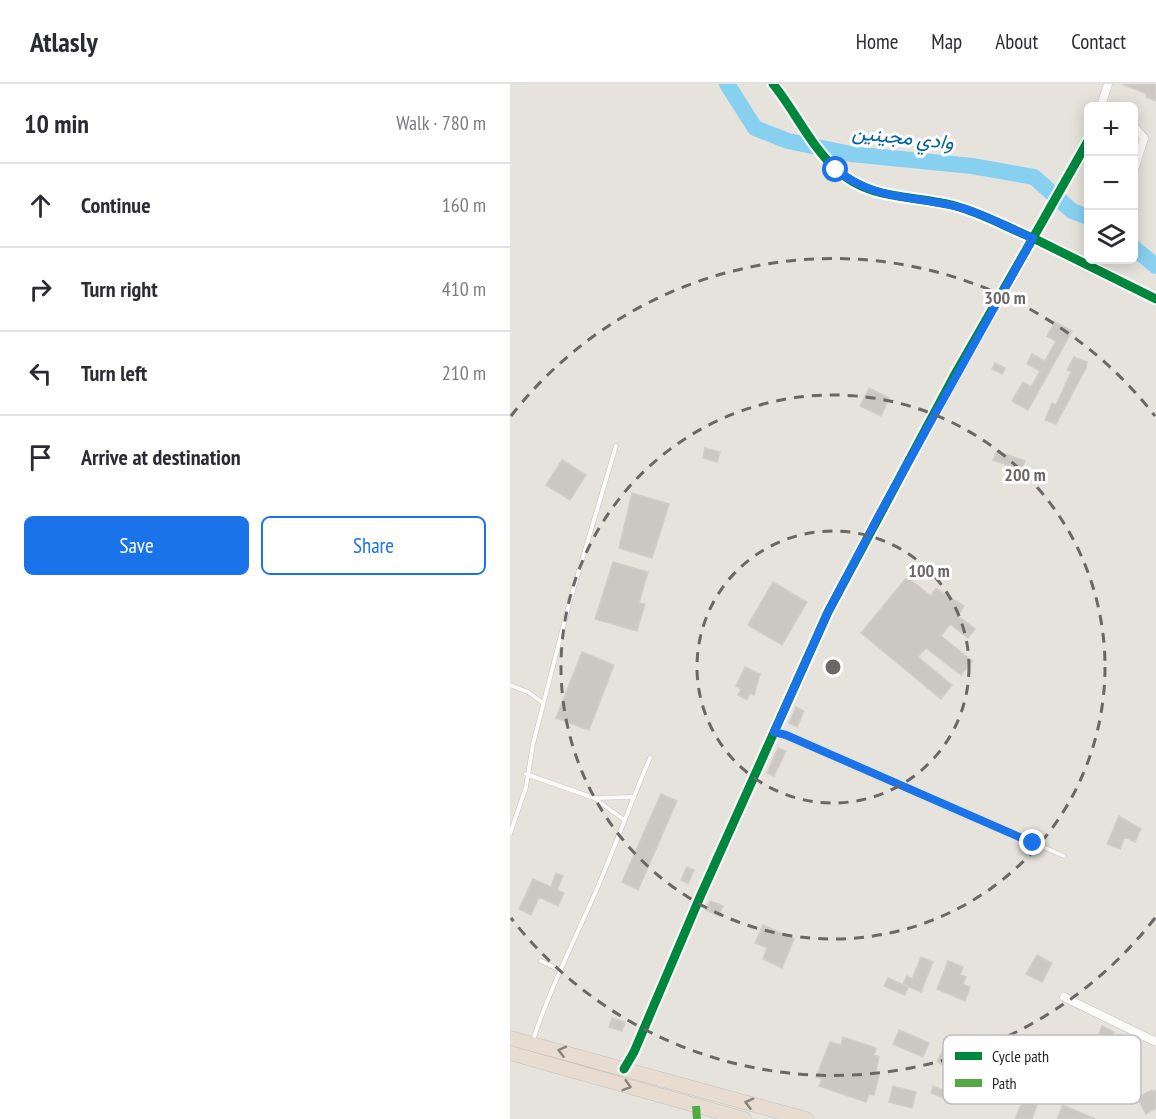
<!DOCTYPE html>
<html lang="en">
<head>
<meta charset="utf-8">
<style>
  :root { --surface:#fff; --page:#f7f7f7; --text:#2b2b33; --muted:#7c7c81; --line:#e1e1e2; --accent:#1a73e8 }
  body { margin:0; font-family:"PT Sans Narrow",Vazirmatn,sans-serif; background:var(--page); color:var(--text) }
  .controls { position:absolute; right:18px; top:18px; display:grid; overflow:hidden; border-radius:9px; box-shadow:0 3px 15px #0003 }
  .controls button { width:54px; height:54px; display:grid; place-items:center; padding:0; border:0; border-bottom:2px solid var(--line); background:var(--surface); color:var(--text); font:30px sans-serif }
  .stop { position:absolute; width:18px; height:18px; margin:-14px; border:4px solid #1a73e8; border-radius:50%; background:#fff }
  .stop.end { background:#1a73e8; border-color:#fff; box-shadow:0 2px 6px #0008 }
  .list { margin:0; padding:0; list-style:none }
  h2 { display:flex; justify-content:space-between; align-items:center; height:78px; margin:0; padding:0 24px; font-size:26px }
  h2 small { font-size:20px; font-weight:400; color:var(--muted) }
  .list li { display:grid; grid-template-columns:39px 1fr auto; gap:18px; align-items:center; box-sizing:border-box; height:84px; padding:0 24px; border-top:2px solid var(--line) }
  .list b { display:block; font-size:22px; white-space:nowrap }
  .list em { font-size:20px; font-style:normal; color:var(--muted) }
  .actions { display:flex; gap:12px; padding:18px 24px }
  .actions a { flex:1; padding:14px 0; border:2px solid var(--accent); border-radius:9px; text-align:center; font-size:21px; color:var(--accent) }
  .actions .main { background:var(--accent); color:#fff }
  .icon { flex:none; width:33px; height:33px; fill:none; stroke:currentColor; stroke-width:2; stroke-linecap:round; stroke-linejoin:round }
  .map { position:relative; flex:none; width:646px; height:1035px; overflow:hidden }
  header { display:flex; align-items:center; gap:36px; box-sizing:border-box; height:84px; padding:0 30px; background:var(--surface); border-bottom:2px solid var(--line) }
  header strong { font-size:28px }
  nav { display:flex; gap:33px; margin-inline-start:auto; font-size:21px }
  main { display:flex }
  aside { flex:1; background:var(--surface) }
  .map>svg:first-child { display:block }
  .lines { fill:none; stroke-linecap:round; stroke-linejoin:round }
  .river { stroke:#88d0f0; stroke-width:16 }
  .building { fill:#cbc8c3; stroke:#d1cec8; stroke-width:1.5 }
  .lane-casing { stroke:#c3c1c2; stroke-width:5 }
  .street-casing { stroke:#c3c1c2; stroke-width:9 }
  .highway-casing { stroke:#c3c1bf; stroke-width:15 }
  .lane { stroke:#fbfbfa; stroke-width:4 }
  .street { stroke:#fbfbfa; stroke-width:8 }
  .highway { stroke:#e8dcd1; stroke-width:14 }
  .quiet { stroke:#53aa44; stroke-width:8; stroke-dasharray:15 8; stroke-linecap:butt }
  .cycleway-casing { stroke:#fff; stroke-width:13 }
  .cycleway { stroke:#00873e; stroke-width:9 }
  .oneway { stroke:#88827c }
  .route { stroke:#1a73e8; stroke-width:8 }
  .ring { fill:none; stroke:#6a6866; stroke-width:3; stroke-dasharray:10 8 }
  .labels { text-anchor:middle; stroke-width:6; stroke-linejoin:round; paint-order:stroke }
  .water-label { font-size:20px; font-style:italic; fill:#0263a0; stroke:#fff }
  .key { fill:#fff; stroke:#bebebe; stroke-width:1.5 }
  .key-label { font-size:16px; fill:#272727 }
  .centre { fill:#6a6866; stroke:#fff; stroke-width:3 }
  .ring-label { font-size:18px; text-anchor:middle; font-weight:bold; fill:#6a6866; stroke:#fff; stroke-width:6; stroke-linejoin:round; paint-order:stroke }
</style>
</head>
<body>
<header>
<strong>Atlasly</strong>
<nav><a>Home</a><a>Map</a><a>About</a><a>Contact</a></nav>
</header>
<main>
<aside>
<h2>10 min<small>Walk · 780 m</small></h2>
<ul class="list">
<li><svg class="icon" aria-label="ahead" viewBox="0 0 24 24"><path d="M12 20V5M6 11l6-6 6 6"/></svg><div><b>Continue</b></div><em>160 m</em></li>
<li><svg class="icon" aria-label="right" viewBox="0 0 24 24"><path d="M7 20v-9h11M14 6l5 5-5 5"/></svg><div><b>Turn right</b></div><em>410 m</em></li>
<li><svg class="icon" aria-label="left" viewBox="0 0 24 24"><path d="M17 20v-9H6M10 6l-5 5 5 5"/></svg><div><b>Turn left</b></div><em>210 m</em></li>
<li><svg class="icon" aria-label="arrive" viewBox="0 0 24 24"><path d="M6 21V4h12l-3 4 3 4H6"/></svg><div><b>Arrive at destination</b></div></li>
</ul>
<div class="actions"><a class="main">Save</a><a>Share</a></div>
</aside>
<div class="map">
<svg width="646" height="1035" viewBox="0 0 646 1035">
  <rect width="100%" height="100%" fill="#e6e2dc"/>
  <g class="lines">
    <!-- river -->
    <path class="river" d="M217,0L245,44L278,57L341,70L462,82L524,93L562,127L578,133
      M624,164L646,182"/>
  </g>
  <!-- building -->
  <path class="building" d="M612,0H646V17L636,13L637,10Z
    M545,238L562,247L518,326L502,317L513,298L521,303L530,287L517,280L522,270L535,277L546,257L537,252Z
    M564,273L577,278L576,284L546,340L535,336L542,319L546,321L561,288L557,286Z
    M485,279L495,284L492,290L482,285Z
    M359,304L379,314L371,332L350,322Z
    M195,364L210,368L207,378L193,374Z
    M487,367L515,377L511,386L483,376Z
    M52,376L76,391L60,416L36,401Z
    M122,409L159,420L142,474L109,464Z
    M103,478L138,488L129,519L135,520L127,547L85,535Z
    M397,493L421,512L426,504L454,522L448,532L465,545L458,554L440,540L431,552L462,577L451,591L416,564L408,573L442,601L431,615L351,549Z
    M263,498L297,518L272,561L238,541Z
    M72,568L104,581L79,646L46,634Z
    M235,583L250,590L244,611L240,609L237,616L228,611L231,605L226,602Z
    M286,623L294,627L287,643L279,639Z
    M268,664L276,667L264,692L257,689Z
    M151,710L167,717L128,806L112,798Z
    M609,732L631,745L625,758L615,753L610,765L597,760Z
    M177,783L184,786L178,800L171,796Z
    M46,789L53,792L47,806L54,809L48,822L29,813L21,831L9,825L23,795L41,803Z
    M200,817L213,822L209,832L196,826Z
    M253,841L284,855L272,884L253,875L257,864L245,859Z
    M527,871L542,879L532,898L516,890Z
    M411,873L423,878L411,908L393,900L397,892L402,895Z
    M438,877L453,883L450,891L456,893L453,900L460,903L455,917L427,905Z
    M378,894L398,903L395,911L374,902Z
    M102,934L115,938L112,947L99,943Z
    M592,942L604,948L601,955L589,950Z
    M389,946L419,959L413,973L383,960Z
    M333,953L366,964L364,971L369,973L365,990L369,992L364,1011L359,1010L356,1018L309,1002L312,995L306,993L320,958L331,961Z
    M433,966L465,980L470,969L480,974L460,1016L451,1011L460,993L427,978Z
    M383,1002L406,1008L402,1024L379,1018Z
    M423,1002L439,1008L436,1015L421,1009Z
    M642,1006L643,1008L646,1006V1024L636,1030L627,1014Z
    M514,1013L528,1018L522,1035H505Z
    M553,1021L585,1035H547Z"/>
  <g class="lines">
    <!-- lane casing -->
    <g class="lane-casing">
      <path id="lane" d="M0,601L18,608L33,619
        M264,648L276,651L554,772
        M16,690L84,714L113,735
        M85,714L122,713
        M0,750L16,703L23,660L59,520L106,362
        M31,877L52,887
        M23,956C40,905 64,857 86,807C105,763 121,718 140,674"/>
    </g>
    <!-- street casing -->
    <g class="street-casing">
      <path id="street" d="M263,0C285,27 300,61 326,85C358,116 401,111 442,121C470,128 496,143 523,154L578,57
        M591,22L598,0
        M624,42L634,54L624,86
        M554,913L646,958
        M114,985L124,968L190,813L318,528L444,292L523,154L646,215"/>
    </g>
    <!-- highway casing -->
    <g class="highway-casing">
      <path id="highway" d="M0,954L296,1035
        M0,969L234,1035"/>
    </g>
    <!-- lane -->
    <use href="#lane" class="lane"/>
    <!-- street -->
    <use href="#street" class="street"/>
    <!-- highway -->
    <use href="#highway" class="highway"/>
    <!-- quiet -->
    <path class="quiet" d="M186,1022L187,1035"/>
    <!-- cycleway casing -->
    <g class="cycleway-casing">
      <path id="cycleway" d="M263,0C285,27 300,61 326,85C358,116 401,111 442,121C470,128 496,143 523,154L578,57
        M114,985L124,968L190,813L318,528L444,292L523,154L646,215"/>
    </g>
    <!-- cycleway -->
    <use href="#cycleway" class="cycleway"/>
  </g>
  <!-- one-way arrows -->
  <defs><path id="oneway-chevron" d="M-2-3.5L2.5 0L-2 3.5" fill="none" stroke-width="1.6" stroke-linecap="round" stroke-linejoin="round" transform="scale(1.5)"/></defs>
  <g class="oneway">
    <use href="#oneway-chevron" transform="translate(52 967) rotate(-166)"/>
    <use href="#oneway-chevron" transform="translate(117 1002) rotate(16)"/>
    <use href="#oneway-chevron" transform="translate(239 1019) rotate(-165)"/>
  </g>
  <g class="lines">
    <!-- route -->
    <path class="route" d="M326,86C367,116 394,111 440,121C469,127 496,143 523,154L369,431L318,528L264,648L276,651L523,759"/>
  </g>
  <!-- distance rings -->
  <g class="ring">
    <circle cx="323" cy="583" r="136"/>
    <circle cx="323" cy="583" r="272"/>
    <path d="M645 834A408 408 0 0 1 1 834M1 332A408 408 0 0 1 645 332"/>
  </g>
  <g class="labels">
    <!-- water labels -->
    <g class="water-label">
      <text transform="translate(393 53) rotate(6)" y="7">وادي مجينين</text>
    </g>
  </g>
  <!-- legend -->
  <rect x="433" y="951" width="198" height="69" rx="9" class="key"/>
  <rect x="445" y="968" width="27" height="8" fill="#00873e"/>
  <rect x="445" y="995" width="27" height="8" fill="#53aa44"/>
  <g class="key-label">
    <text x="482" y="978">Cycle path</text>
    <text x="482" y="1005">Path</text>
  </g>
  <circle cx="323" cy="583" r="9" class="centre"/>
  <g class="ring-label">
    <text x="495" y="220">300 m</text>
    <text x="515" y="397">200 m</text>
    <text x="419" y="493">100 m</text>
  </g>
</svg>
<div class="controls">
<button>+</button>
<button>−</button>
<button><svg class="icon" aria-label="layers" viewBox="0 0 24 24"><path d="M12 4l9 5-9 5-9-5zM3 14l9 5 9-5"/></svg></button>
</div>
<div class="stop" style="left:326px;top:86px"></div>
<div class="stop end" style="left:523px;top:759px"></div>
</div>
</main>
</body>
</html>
